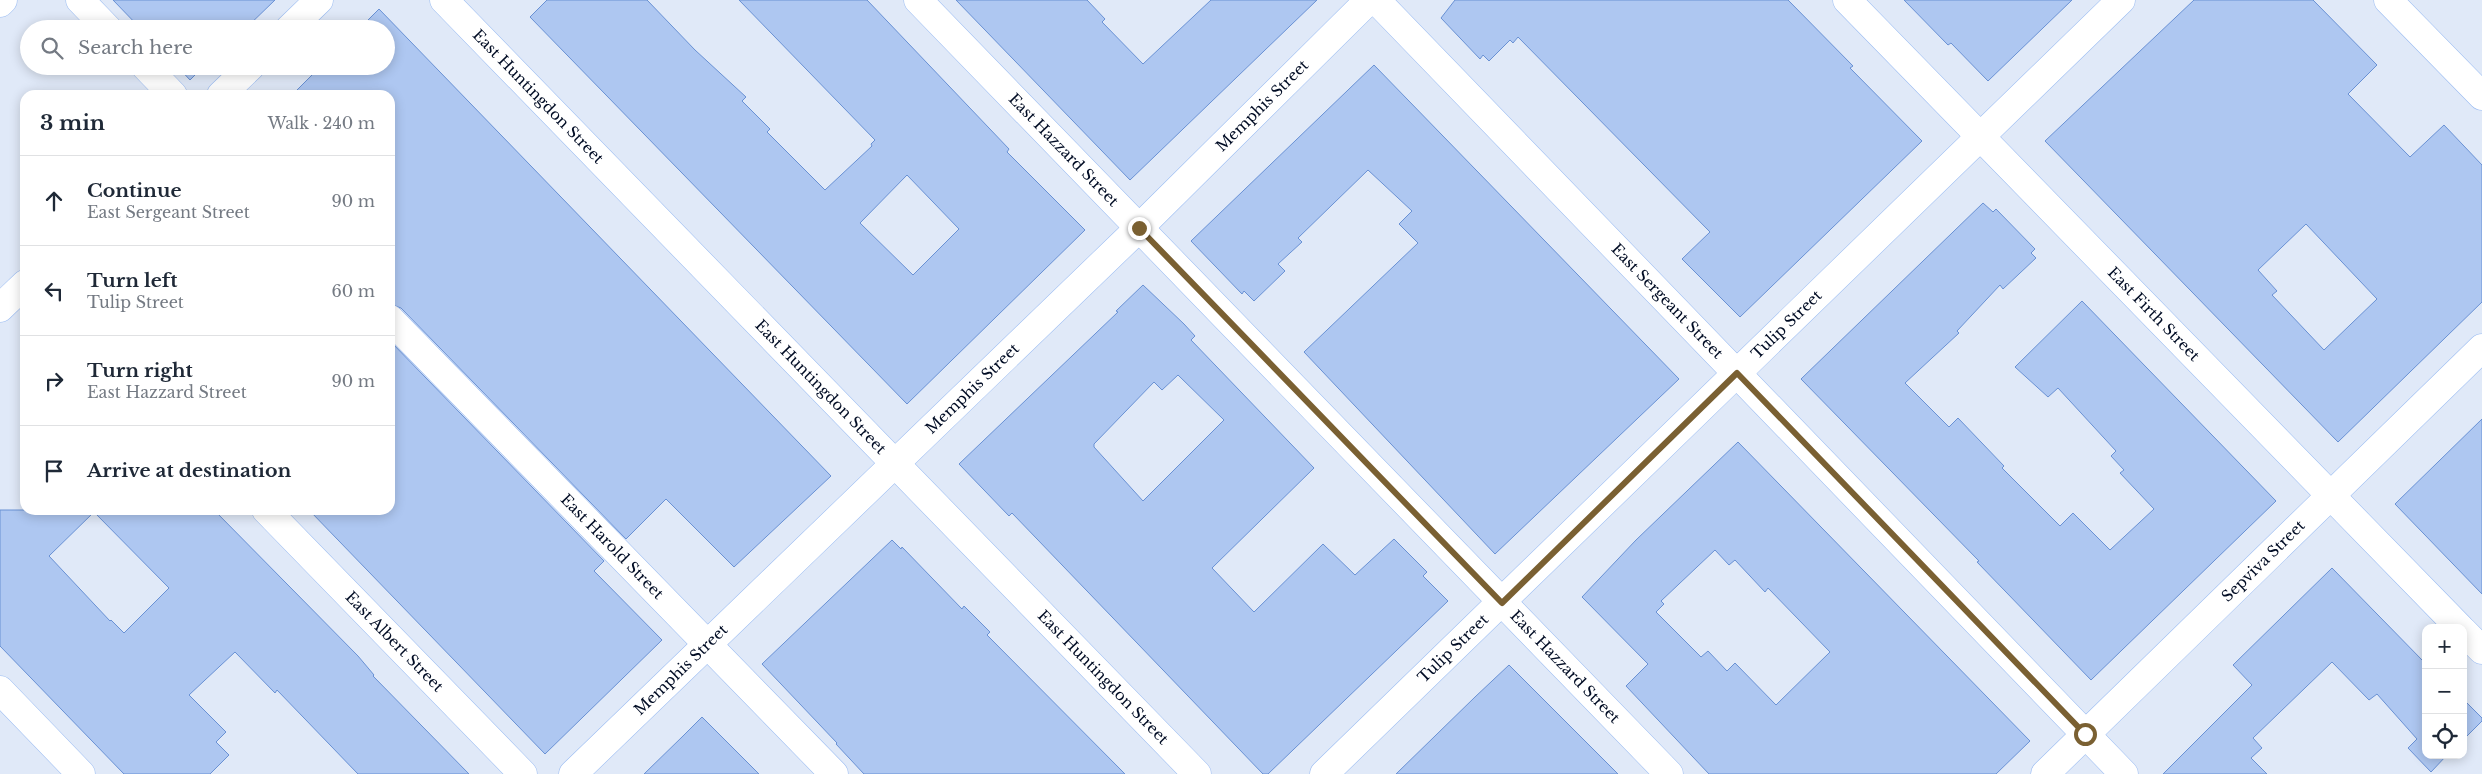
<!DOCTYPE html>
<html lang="en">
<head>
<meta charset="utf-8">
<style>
  :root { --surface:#fff; --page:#f2f2f3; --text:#1f2937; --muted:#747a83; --line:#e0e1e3 }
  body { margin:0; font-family:"Libre Baskerville",serif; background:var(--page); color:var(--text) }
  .controls { position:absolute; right:15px; bottom:15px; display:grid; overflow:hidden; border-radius:10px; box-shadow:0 2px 12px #0003 }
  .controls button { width:45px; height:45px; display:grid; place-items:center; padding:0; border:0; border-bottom:1px solid var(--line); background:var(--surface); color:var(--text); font:25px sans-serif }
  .stop { position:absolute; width:15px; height:15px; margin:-11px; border:4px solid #7a6032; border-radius:50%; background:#fff }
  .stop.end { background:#7a6032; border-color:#fff; box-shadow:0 1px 5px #0008 }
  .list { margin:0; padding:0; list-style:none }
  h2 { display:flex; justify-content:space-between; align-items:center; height:65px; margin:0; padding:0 20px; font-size:21px }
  h2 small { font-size:16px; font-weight:400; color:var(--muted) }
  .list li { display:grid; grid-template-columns:32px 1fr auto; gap:15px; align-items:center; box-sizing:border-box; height:90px; padding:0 20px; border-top:1px solid var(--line) }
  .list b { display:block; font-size:19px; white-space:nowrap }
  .list p { margin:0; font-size:16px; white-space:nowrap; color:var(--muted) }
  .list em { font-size:16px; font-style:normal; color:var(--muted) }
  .icon { flex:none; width:28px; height:28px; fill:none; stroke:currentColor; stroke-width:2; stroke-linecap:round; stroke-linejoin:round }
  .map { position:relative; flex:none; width:2482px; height:774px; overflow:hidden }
  .search { position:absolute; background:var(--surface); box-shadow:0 2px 12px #0003; left:20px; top:20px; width:375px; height:55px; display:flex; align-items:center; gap:12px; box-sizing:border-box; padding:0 18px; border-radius:28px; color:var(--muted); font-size:19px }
  .panel { position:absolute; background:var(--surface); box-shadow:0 2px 12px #0003; left:20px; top:90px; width:375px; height:425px; border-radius:15px }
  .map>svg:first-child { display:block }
  .building { fill:#aec7f1; stroke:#6991d4; fill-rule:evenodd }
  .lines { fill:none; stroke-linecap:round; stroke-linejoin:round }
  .street-casing { stroke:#99bbf2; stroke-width:29 }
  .street { stroke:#fff; stroke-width:28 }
  .route { stroke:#7a6032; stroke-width:6 }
  .labels { text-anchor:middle; stroke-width:4.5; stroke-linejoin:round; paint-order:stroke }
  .street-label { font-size:15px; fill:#010c24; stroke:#e0e9f8 }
</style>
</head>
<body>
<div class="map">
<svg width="2482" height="774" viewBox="0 0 2482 774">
  <rect width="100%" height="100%" fill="#e0e9f8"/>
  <!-- building -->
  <path class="building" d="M113,0H275L245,29H141Z
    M547,0H647L695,50L746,97L742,101L770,129L767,132L825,190L872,146L871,144L875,140L739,0H867L1009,149L1007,152L1085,230L907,404L530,17ZM907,175L959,229L913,275L860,223Z
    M956,0H1087L1105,19L1102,22L1143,64L1211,0H1317L1130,180Z
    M1455,0H1788L1853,66L1850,68L1922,141L1740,317L1682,259L1710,232L1518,37L1513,43L1510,40L1489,61L1483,55L1480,59L1441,18Z
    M1904,0H2072L1988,81L1951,43L1948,45Z
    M2194,0H2313L2377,65L2348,94L2410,157L2444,125L2482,165V302L2338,442L2045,141ZM2306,224L2377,299L2324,350L2272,295L2277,291L2258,270Z
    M379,9L831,476L734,567L666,499L626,539L401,308L390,304V95H292L321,66H386V29H359Z
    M1374,65L1679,379L1495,554L1304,352L1418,243L1399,224L1412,211L1368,170L1298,238L1302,242L1278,264L1285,271L1254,301L1244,291L1242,294L1191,241Z
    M177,66H204L190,80Z
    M1983,203L1993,212L1996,209L2035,249L2031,253L2036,258L2003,289L2000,285L1957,331L1959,333L1905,383L1949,427L1958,418L2004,466L2002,468L2060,526L2073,513L2110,550L2154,509L2120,473L2124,470L2111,456L2116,451L2058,388L2048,397L2015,367L2082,301L2276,501L2091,680L1977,562L1979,561L1801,379Z
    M1143,285L1184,324L1195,336L1191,340L1314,468L1212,568L1254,612L1323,544L1355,575L1394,539L1427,572L1423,576L1448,601L1268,774H1263L1012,513L1009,516L959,464L1118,312L1116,311ZM1178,375L1224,420L1143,501L1094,447V444L1154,382L1162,390Z
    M390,341L604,561L594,571L662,640L545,754L309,510H390Z
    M2482,419V594L2395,504Z
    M1738,442L2030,741L1996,774H1709L1626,686L1648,664L1582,597L1636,540ZM1715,550L1729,565L1735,560L1765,592L1768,588L1830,652L1776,705L1735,663L1727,671L1708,651L1701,657L1656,612L1664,604L1661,601Z
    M0,510H214L358,656L374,675L373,676L469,774H358L277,690L275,693L235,652L189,695L226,732L216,742L229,755L210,774H124L0,646ZM94,512L169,588L124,633L111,620L110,621L49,556Z
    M892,540L901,549L902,547L962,609L964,606L990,632L987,635L1125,774H864L836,744L837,743L762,664Z
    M2332,568L2423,661H2426V755H2447L2431,772L2408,748L2417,739L2377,694L2369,700L2332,662L2253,738L2262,748L2251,758L2267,774H2163L2252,685L2233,665Z
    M1509,665L1618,774H1396L1475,697Z
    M2463,699L2482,718V721L2463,740Z
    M702,717L759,774H644L683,736Z"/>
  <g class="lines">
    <!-- street casing -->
    <g class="street-casing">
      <g id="street">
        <path d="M80,0L108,29"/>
        <path id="s1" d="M444,0L1197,774"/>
        <path id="s2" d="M918,0L1669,774"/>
        <path id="s3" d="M1376,0L2124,774"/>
        <path id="s4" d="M1847,0L2460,628"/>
        <path d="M2388,0L2482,96"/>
        <path d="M0,3L3,0"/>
        <path d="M289,29L319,0"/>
        <path d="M145,66L173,95"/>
        <path d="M221,95L251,66"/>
        <path d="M0,308L25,284"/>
        <path id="s5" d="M390,319L834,774"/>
        <path id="s6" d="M266,510L523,774"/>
        <path d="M2463,631L2482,650"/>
        <path d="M0,690L81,774"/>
        <path id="s7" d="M573,774L1139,228L1369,0"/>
        <path id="s8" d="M1324,774L2121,0"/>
        <path id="s9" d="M2045,774L2482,348"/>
      </g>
    </g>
    <!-- street -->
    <use href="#street" class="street"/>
  </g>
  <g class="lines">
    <!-- route -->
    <path class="route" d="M1139,228L1502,603L1737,373L2085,734"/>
  </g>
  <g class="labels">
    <!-- street labels -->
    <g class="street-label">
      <text dy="5" stroke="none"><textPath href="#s1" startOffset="135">East Huntingdon Street</textPath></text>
      <text dy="5" stroke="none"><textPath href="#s7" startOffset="960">Memphis Street</textPath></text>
      <text dy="5" stroke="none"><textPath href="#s2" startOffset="209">East Hazzard Street</textPath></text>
      <text dy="5" stroke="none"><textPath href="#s3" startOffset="419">East Sergeant Street</textPath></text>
      <text dy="5" stroke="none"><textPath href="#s4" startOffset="439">East Firth Street</textPath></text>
      <text dy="5" stroke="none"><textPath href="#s8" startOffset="645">Tulip Street</textPath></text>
      <text dy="5" stroke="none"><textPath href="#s1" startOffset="540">East Huntingdon Street</textPath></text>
      <text dy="5" stroke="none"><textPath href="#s7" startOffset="555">Memphis Street</textPath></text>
      <text dy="5" stroke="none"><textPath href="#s5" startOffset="318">East Harold Street</textPath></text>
      <text dy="5" stroke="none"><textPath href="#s9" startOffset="305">Sepviva Street</textPath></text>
      <text dy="5" stroke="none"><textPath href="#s6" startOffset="184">East Albert Street</textPath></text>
      <text dy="5" stroke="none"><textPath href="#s8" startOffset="180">Tulip Street</textPath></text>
      <text dy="5" stroke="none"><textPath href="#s2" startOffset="929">East Hazzard Street</textPath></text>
      <text dy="5" stroke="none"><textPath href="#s7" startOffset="150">Memphis Street</textPath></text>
      <text dy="5" stroke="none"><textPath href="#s1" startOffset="945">East Huntingdon Street</textPath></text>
    </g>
  </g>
</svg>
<div class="controls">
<button>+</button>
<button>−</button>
<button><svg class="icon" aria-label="locate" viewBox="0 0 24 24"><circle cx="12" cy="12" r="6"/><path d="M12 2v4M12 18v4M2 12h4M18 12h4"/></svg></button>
</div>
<div class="stop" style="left:2085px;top:734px"></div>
<div class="stop end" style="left:1139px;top:228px"></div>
<div class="search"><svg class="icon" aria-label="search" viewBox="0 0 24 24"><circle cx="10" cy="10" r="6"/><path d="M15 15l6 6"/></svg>Search here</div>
<section class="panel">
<h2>3 min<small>Walk · 240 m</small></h2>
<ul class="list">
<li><svg class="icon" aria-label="ahead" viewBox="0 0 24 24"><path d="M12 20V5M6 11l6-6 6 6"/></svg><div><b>Continue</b><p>East Sergeant Street</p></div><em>90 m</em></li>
<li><svg class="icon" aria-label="left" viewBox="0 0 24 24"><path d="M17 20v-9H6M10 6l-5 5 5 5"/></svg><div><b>Turn left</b><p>Tulip Street</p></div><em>60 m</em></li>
<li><svg class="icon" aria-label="right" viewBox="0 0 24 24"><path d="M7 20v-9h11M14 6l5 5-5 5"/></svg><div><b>Turn right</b><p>East Hazzard Street</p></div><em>90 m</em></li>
<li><svg class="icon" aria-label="arrive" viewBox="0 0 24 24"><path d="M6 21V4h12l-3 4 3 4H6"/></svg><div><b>Arrive at destination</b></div></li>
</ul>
</section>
</div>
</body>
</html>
